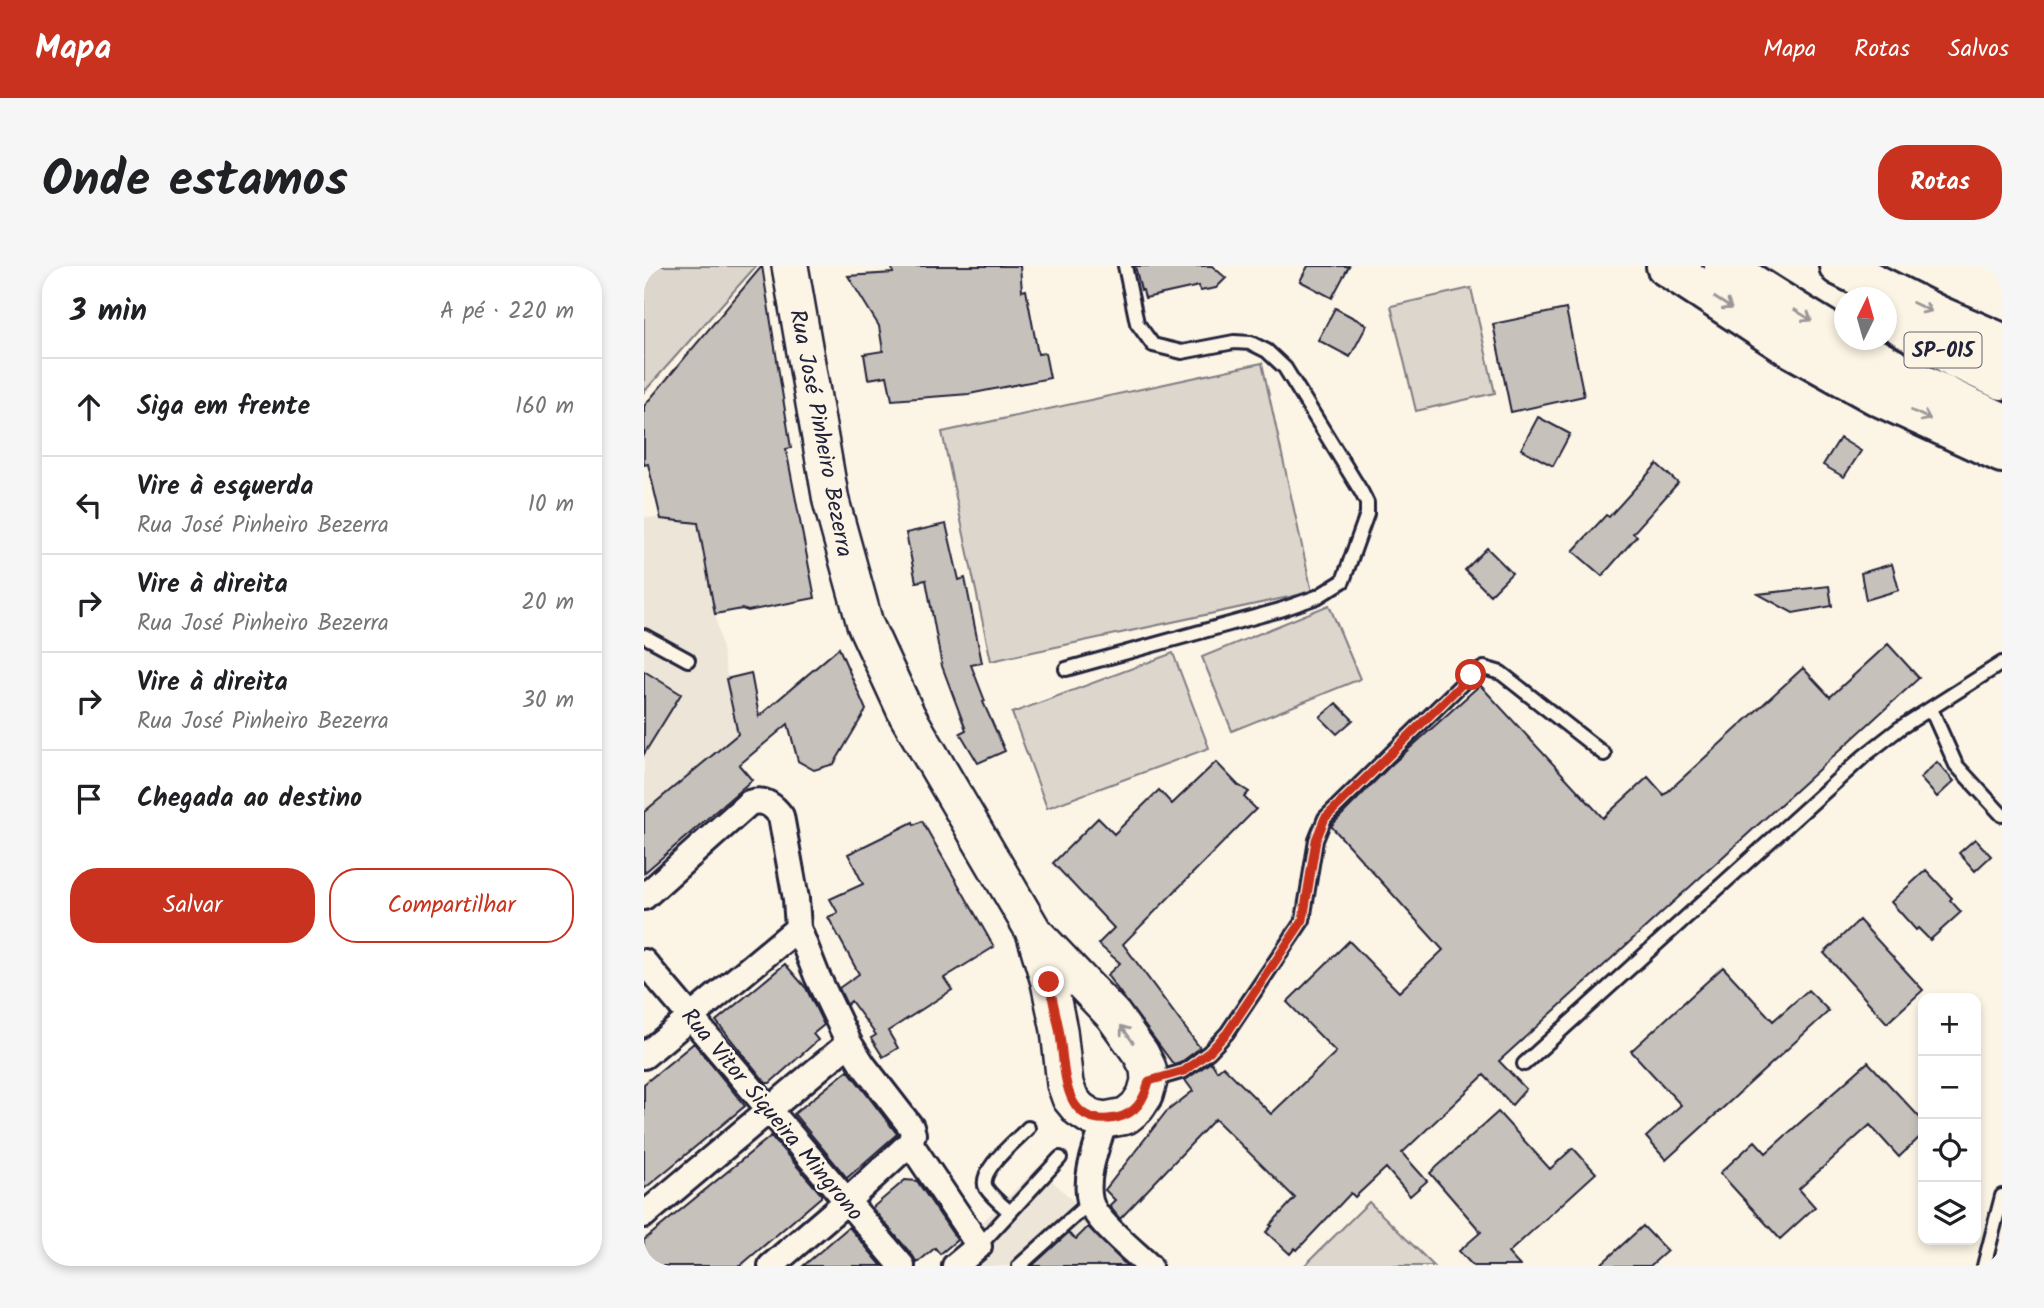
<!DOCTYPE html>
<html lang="pt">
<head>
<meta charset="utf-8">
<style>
  :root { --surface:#fff; --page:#f6f6f6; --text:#202124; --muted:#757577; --line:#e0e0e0; --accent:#c8321e }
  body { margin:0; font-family:Kalam,sans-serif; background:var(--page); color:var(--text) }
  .controls { position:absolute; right:21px; bottom:21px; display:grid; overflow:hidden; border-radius:14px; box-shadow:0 4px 10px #0003 }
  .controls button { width:63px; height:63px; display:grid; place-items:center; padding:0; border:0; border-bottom:2px solid var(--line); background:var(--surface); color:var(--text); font:35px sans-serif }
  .compass { position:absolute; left:1190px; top:21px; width:63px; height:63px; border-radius:50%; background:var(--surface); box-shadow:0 4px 10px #0003; rotate:5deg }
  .stop { position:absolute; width:21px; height:21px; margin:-16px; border:5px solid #c8321e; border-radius:50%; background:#fff }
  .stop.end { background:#c8321e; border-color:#fff; box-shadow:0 2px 7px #0008 }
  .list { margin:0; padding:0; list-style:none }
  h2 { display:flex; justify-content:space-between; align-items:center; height:91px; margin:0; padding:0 28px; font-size:30px }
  h2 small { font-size:23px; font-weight:400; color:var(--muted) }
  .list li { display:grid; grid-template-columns:46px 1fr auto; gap:21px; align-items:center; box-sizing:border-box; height:98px; padding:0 28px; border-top:2px solid var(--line) }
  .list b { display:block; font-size:26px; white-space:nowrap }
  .list p { margin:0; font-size:23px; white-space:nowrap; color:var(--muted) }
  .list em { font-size:23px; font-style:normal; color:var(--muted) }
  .actions { display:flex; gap:14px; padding:21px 28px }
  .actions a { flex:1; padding:16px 0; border:2px solid var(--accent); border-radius:28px; text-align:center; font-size:24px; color:var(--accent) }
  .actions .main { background:var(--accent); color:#fff }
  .icon { flex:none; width:38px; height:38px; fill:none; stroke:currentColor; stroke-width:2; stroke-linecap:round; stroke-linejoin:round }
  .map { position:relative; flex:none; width:1358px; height:1000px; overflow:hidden; border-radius:28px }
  header { display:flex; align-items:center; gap:42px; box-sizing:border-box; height:98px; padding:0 35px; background:var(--accent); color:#fff }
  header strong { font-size:33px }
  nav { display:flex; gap:38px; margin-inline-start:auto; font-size:24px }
  .intro { display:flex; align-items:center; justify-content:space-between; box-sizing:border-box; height:168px; padding:0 42px }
  h1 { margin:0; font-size:49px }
  .button { padding:18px 32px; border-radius:28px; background:var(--accent); color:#fff; font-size:24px; font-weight:700 }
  main { display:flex; gap:42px; padding:0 42px }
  aside { flex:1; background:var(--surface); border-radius:28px; box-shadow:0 4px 10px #0003 }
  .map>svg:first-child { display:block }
  .built { fill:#ece5d8 }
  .park { fill:#dcd6cc; stroke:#7f7c84; stroke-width:2 }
  .building { fill:#c6c1bb; stroke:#22223b; stroke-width:2 }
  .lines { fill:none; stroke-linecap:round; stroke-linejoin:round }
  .lane-casing { stroke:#22223b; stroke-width:18 }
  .street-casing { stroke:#22223b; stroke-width:30 }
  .secondary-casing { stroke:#22223b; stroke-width:40 }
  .highway-casing { stroke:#22223b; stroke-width:44 }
  .lane { stroke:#fcf5e5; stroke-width:12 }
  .street { stroke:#fcf5e5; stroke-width:24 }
  .secondary { stroke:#fcf5e5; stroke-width:35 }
  .highway { stroke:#fcf5e5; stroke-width:38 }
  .oneway { stroke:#9a9698 }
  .route { stroke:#c8321e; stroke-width:9 }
  .labels { text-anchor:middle; stroke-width:5; stroke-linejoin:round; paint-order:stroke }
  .shield { fill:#fcf5e5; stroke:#63616e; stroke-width:2 }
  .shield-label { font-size:21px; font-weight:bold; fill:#22223b }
  .street-label { font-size:23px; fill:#22223b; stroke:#fcf5e5 }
</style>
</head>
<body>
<header>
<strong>Mapa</strong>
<nav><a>Mapa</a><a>Rotas</a><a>Salvos</a></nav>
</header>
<div class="intro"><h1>Onde estamos</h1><a class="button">Rotas</a></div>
<main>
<aside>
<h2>3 min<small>A pé · 220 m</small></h2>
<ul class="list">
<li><svg class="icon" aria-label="ahead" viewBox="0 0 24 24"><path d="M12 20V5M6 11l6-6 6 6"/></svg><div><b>Siga em frente</b></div><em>160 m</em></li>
<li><svg class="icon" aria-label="left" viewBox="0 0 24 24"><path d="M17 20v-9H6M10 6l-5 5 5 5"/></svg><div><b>Vire à esquerda</b><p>Rua José Pinheiro Bezerra</p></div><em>10 m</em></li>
<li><svg class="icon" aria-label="right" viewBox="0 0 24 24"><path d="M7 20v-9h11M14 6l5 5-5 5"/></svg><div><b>Vire à direita</b><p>Rua José Pinheiro Bezerra</p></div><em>20 m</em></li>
<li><svg class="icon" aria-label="right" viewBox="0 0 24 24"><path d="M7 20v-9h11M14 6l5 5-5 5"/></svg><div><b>Vire à direita</b><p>Rua José Pinheiro Bezerra</p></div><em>30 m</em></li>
<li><svg class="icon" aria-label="arrive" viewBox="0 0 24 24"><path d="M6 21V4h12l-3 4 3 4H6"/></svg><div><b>Chegada ao destino</b></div></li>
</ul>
<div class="actions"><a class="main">Salvar</a><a>Compartilhar</a></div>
</aside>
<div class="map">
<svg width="1358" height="1000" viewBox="0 0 1358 1000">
  <rect width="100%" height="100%" fill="#fcf5e5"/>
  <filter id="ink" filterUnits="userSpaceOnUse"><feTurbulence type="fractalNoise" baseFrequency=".0143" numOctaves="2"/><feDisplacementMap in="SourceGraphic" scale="14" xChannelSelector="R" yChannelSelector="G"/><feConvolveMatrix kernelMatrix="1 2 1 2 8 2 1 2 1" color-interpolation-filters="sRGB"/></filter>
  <g filter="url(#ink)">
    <!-- built -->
    <path class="built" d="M0,251L54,257L94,468L0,546Z
      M394,901L496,1000H294Z"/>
    <!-- park -->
    <path class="park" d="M0,0H112L0,126Z
      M827,22L851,127L772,145L747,40Z
      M618,97L668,326L347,395L298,166Z
      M685,339L716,413L588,465L558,391Z
      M529,387L565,482L403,542L368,447Z
      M725,936L790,1000H660Z"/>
    <!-- building -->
    <path class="building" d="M118,0L147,182L142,183L171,332L104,345L98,343L71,348L54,257L17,253L4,198L0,199V140Z
      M248,0H376L378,25L382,24L394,88L401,87L406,112L325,128L248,134L243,110L224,113L220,88L239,85L235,60L204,10L249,7Z
      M491,0H568L582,12L572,22L556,25L555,20L501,32L499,24H497Z
      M664,0H705L688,32L656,15Z
      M691,42L723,59L706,91L674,74Z
      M922,43L940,130L867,146L849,58Z
      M894,151L926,168L909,200L877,183Z
      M1196,172L1217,185L1200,211L1179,199Z
      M1013,198L1034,217L989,267L993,270L958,310L929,285L962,249L965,251Z
      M302,258L315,314L321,312L338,397L327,399L341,435L339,436L361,485L334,497L316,467L322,464L298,400L282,314L272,316L262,267Z
      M843,282L868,307L846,329L821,304Z
      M1248,298L1255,324L1222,334L1217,307Z
      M1185,320L1188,340L1149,347L1114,328Z
      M1244,378L1275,412L855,795L882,823L868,839L840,809L758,887L783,915L766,930L742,902L711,931L707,927L653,984L651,982L646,988L622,966L628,960L626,959L651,932L571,853L476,953L467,942L465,940L471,934L461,924L522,846L549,825L541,814L567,796L573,805L579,800L627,848L692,786L643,736L705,675L755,726L799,684L687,560L745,501L836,419L959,552L1004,511L1020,529L1159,402L1186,431Z
      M195,382L222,444L190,498L170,504L154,495L144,458L95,499L108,514L0,607V546L94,468L82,413L107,407L115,450Z
      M0,405L37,428L0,488Z
      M692,437L709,454L693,468L676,451Z
      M572,496L594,519L605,526L600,531L612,543L479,678L556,782L536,797L530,799L463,709L476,697L454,678L470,662L409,597L454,552L470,568L515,524L528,538Z
      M1293,496L1310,515L1293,531L1276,512Z
      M278,555L350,681L300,712L308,724L244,765L254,782L239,791L227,772L232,769L207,735L203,739L195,722L215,708L184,651L194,647L186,633L219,618L204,588L269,556L270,559Z
      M1331,573L1347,590L1331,605L1315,587Z
      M1282,604L1308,632L1306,634L1317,646L1286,674L1274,662L1272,664L1247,636Z
      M1215,654L1279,724L1243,757L1180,687Z
      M141,698L162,722L180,759L169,768L174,774L126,817H122L72,755Z
      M1079,701L1129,755L1164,724L1185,745L1022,894L1002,871L1037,839L987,785Z
      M50,777L101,840L0,923V818Z
      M1224,796L1279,855V868L1255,891L1226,859L1155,923L1171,941L1136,973L1076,907L1111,875L1122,887Z
      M204,804L253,868L203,912L150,848Z
      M854,846L906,903L929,882L952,907L864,987L876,1000H829L815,985L837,966L786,907Z
      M127,870L177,928V931L96,1000H0V974Z
      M261,914L273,915L313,974L296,988L291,982L273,997L269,990L228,942Z
      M999,960L1023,985L1006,1000H955Z
      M205,961L238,1000H159L199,966Z
      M444,961L483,1000H388L424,967L432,973Z"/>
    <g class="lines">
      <!-- lane casing -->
      <g class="lane-casing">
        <path id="lane" d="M0,370L44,394
          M422,403L636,344L673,331L699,315L723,248V237L718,227L641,102L623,85L607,77L590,76L538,86L509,79L493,57L481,0
          M1287,443L1312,499L1358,549
          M880,798L1220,490L1256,462L1358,397
          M509,814L540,805L565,786L583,767L659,654L672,574L681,552L827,409L840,402L857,407L960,488
          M366,946C358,939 348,931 342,922C333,905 373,874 384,862
          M335,980L416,892
          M375,1000L446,936
          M1340,1000L1358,930"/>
      </g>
      <!-- street casing -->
      <g class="street-casing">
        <path id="street" d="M0,631L105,537C119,532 129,539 137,550L152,633L154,662L173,710L205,777L219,799L267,861L269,868L266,877L335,980L311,1000
          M0,696L258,1000
          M0,790L154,662
          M461,854C454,878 440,909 446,935C451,955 490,985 505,1000
          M0,949L205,777
          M127,1000L203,935L266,877"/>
      </g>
      <!-- secondary casing -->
      <g class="secondary-casing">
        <path id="secondary" d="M146,0L187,235L221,358L263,449L390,666L405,716L415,764L421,818L426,832L435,843L447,851L461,854L482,850L493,841L501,829L505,815L504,802L497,788L469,749L390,666"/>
      </g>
      <!-- highway casing -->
      <g class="highway-casing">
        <path id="highway" d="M1022,0L1146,81L1232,129L1358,187
          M1080,0C1169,57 1261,115 1358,156
          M1195,0L1293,49L1358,77
          M1242,50L1311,92L1358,114"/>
      </g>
      <!-- lane -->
      <use href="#lane" class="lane"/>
      <!-- street -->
      <use href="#street" class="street"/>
      <!-- secondary -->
      <use href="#secondary" class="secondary"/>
      <!-- highway -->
      <use href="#highway" class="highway"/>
    </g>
    <!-- one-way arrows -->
    <defs><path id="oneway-shaft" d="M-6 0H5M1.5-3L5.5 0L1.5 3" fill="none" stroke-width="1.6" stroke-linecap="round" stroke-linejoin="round" transform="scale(1.75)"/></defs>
    <g class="oneway">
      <use href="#oneway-shaft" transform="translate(1079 37) rotate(33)"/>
      <use href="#oneway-shaft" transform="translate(1278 41) rotate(26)"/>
      <use href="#oneway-shaft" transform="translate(1159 49) rotate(32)"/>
      <use href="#oneway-shaft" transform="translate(1277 149) rotate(25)"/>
      <use href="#oneway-shaft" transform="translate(483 768) rotate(-126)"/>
    </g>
  </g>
  <g class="lines" filter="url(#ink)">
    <!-- route -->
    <path class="route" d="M405,716C408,732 412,747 415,763C422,799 415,863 472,852C492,848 500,834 505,815L540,805L565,786L583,767L659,654L672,574L681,552L827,409"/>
  </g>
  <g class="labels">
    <!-- shield labels -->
    <rect class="shield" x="1260.5" y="66.5" width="77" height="35" rx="5"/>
    <g class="shield-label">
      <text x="1299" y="91">SP-015</text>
    </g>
    <!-- street labels -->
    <g class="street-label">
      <text transform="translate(178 167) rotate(79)" y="8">Rua José Pinheiro Bezerra</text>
      <text transform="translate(129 848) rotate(50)" y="8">Rua Vitor Siqueira Mingrono</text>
    </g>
  </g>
</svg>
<div class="controls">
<button>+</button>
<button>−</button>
<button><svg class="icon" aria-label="locate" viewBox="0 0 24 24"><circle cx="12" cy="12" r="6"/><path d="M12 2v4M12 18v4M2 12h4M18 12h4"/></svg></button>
<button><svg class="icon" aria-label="layers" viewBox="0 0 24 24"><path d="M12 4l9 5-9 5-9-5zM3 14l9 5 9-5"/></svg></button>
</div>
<svg class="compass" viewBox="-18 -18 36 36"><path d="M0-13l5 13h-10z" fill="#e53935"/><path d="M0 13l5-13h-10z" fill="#757577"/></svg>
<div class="stop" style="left:827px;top:409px"></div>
<div class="stop end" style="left:405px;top:716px"></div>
</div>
</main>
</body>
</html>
